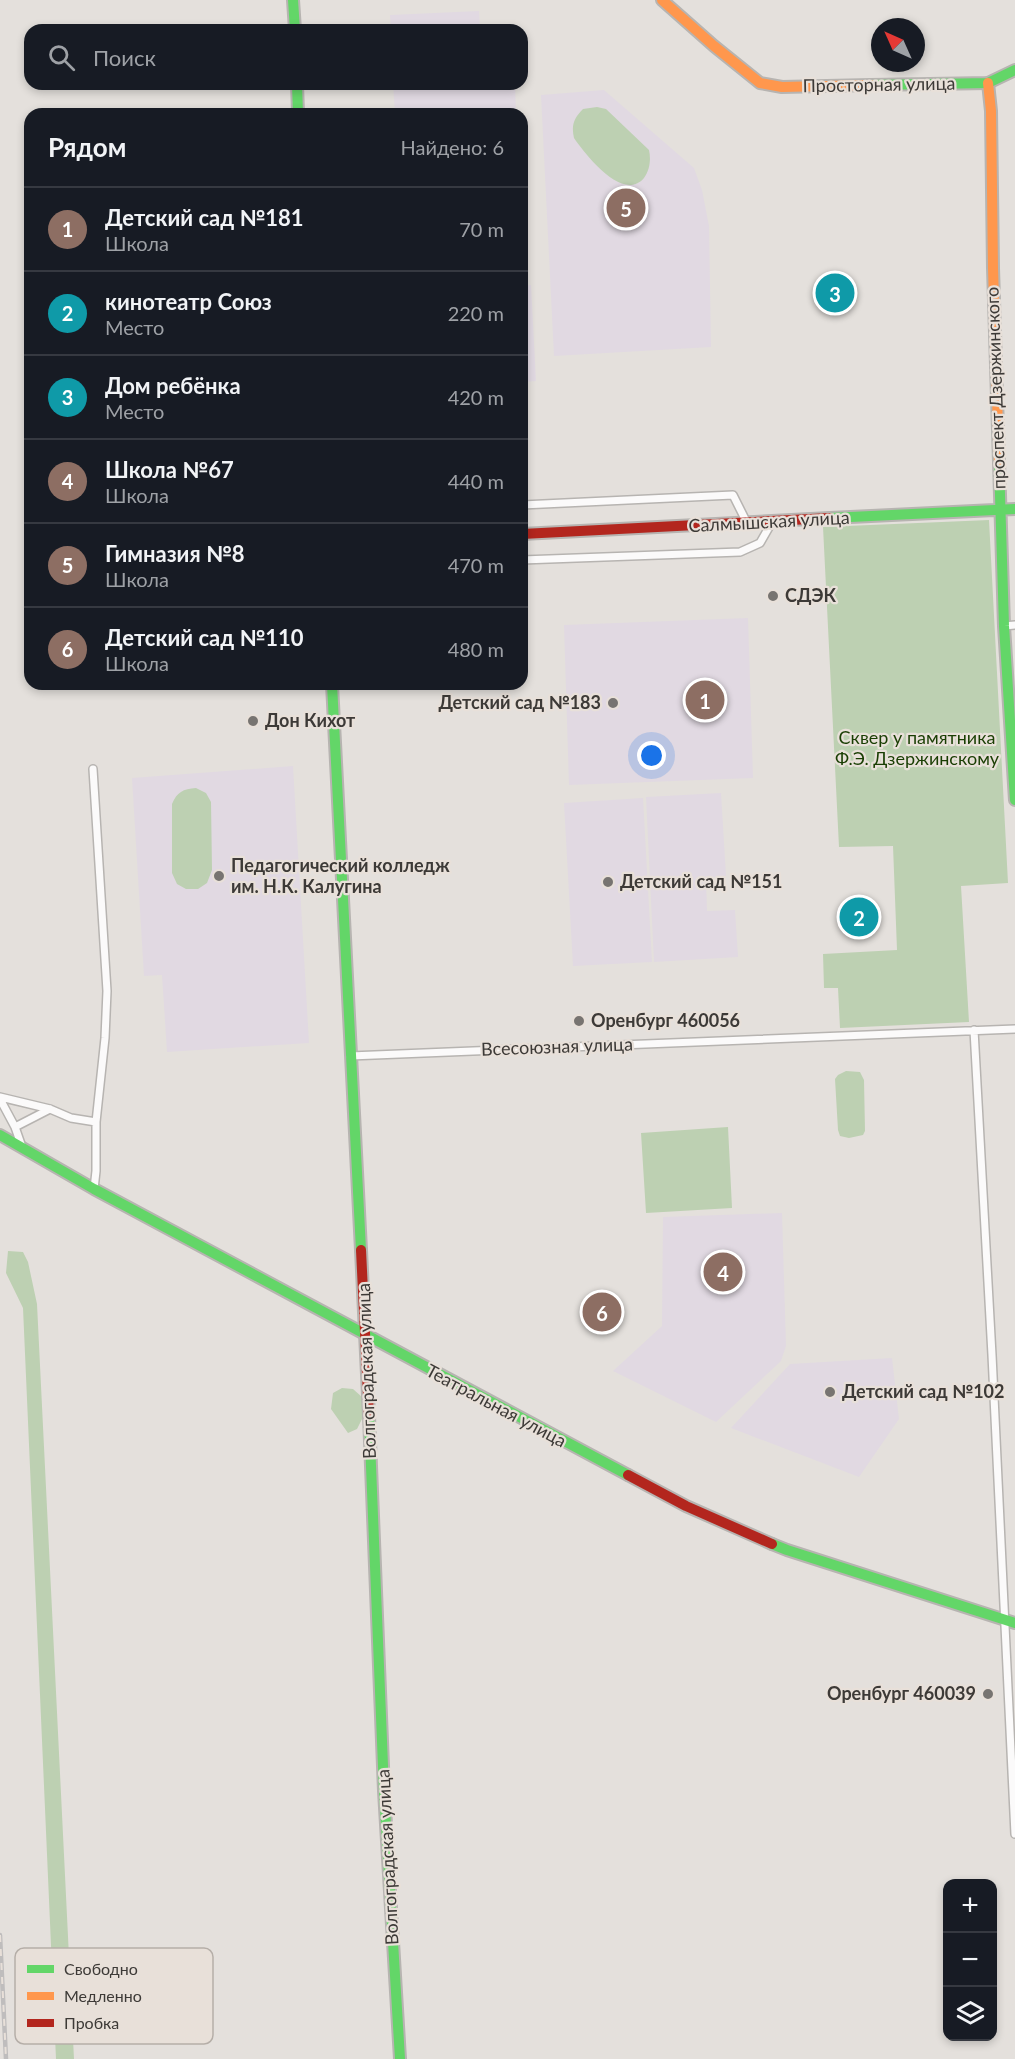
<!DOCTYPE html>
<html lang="ru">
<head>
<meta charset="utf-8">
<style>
  :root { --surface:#171b24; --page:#20242c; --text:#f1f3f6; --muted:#9ea1a6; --line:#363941; --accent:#777471 }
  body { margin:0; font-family:Lato,sans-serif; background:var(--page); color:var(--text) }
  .controls { position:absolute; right:18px; bottom:18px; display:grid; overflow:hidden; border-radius:12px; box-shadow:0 3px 9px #0003 }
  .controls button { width:54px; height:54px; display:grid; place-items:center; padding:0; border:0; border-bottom:2px solid var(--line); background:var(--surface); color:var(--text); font:30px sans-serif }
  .compass { position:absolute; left:871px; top:18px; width:54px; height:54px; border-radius:50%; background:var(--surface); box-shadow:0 3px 9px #0003; rotate:315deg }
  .you { position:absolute; left:652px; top:756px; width:21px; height:21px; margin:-15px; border:4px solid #fff; border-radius:50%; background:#1a73e8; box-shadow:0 0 0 9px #1a73e833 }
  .badge { display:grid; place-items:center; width:39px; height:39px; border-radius:50%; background:var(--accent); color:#fff; font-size:20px; font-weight:700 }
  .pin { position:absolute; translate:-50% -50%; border:3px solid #fff; box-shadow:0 2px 6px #0006 }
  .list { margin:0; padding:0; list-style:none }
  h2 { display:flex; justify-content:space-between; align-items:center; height:78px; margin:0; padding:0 24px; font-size:26px }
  h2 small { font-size:20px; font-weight:400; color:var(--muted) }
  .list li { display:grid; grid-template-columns:39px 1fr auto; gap:18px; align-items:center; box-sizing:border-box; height:84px; padding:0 24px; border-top:2px solid var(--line) }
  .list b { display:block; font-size:22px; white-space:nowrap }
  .list p { margin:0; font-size:20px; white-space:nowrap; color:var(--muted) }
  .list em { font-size:20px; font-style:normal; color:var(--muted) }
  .icon { flex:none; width:33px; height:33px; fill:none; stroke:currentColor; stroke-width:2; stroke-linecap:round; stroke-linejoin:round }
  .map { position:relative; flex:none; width:1015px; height:2059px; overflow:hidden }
  .search { position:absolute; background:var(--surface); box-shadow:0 3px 9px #0003; left:24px; top:24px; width:504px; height:66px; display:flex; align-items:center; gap:15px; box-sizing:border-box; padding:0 21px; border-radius:18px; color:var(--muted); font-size:22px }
  .panel { position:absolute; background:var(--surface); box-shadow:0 3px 9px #0003; left:24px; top:108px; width:504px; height:582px; border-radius:18px }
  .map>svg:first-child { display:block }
  .education { fill:#e1d9e2 }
  .green { fill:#bdd0b2 }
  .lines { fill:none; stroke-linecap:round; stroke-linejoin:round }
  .street-casing { stroke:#b7b4b1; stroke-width:10 }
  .fast-casing { stroke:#b7b4b1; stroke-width:14 }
  .slow-casing { stroke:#b7b4b1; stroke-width:14 }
  .jam-casing { stroke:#b7b4b1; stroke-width:14 }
  .street { stroke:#fbfafa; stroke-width:7 }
  .fast { stroke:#63d668; stroke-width:10 }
  .slow { stroke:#ff974d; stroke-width:10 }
  .jam { stroke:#b3261e; stroke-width:10 }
  .rail-casing { stroke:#bfbdbd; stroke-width:4.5 }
  .rail { stroke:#e8e0d9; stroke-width:2; stroke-dasharray:7; stroke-linecap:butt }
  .poi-dot { fill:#777471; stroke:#e8e0d9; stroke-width:2 }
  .labels { text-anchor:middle; stroke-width:4.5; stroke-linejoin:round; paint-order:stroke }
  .street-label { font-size:18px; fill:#3d3a37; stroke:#e8e0d9 }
  .poi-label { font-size:18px; font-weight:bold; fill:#3d3a37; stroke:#e8e0d9; text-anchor:start }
  .park-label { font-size:18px; fill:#193e03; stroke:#e8e0d9 }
  .key { fill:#e8e0d9; stroke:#b5aea8; stroke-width:1.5 }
  .key-label { font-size:16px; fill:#3d3a37 }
</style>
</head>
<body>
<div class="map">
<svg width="1015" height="2059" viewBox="0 0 1015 2059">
  <rect width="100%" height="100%" fill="#e4e0dc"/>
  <!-- education -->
  <path class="education" d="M479,11L480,30H391L390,15Z
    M393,84H515L516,114H395Z
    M604,90L694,168L702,190L709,226L711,347L554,356L541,95Z
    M531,285L536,381L522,382V286Z
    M748,618L753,778L569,785L564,625Z
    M293,766L309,1043L167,1052L162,975L144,976L132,778Z
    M721,793L726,876L706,878L707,911L735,910L738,957L654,962L646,797Z
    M643,798L652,962L573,966L564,803Z
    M782,1213L786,1346L781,1361L716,1422L613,1371L662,1326L663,1217Z
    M892,1358L899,1419L859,1477L731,1428L790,1364Z"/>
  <!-- green -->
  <path class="green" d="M597,107L606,109L649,150C651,159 650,170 644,178C623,203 585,154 574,138C571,125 574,118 583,109Z
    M989,520L1008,883L961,886L969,1022L840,1028L838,988H824L823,954L897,950L893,846L839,847L823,527Z
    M196,788L206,793L211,802L212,870L207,883L198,889H186L177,884L172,873V804C177,792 183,789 196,788Z
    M846,1071L860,1072L864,1080L865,1131L863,1135L849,1138L840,1136L838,1130L835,1079L838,1075Z
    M728,1127L732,1208L646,1213L641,1133Z
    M8,1251L23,1252L28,1262L37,1304L74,2059H56L23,1308L6,1273Z
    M342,1388L353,1389L362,1397L363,1417L357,1429L348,1433L331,1409L333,1393Z"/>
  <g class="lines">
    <!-- street casing -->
    <g class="street-casing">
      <path id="street" d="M522,505L733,495L747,523
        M522,560L740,552L760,543L772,522
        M1004,626L1015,625
        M93,769L107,991L105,1038L96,1122V1171L94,1189
        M974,1030L992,1355L1015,1834
        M350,1056L1015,1029
        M0,1097L50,1109L71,1118L96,1122
        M0,1099L15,1127L22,1147
        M15,1127L50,1109"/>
    </g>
    <!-- fast casing -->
    <g class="fast-casing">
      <path id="fast" d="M293,0L295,30
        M297,84L298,114
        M871,85L988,83L1015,70
        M999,462L1004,626L1015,800
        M830,518L1015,509
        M332,684L361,1250
        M0,1135L94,1189L628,1475
        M369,1416L384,1791L400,2059
        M772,1544L787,1550L1015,1623"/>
    </g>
    <!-- slow casing -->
    <g class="slow-casing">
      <path id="slow" d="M662,0L714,46L760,83L782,87L871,85
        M988,83L991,111L993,268L999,462"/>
    </g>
    <!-- jam casing -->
    <g class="jam-casing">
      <path id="jam" d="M522,534L830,518
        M361,1250L369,1416
        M628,1475L686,1506L772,1544"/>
    </g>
    <!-- street -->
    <use href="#street" class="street"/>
    <!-- fast -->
    <use href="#fast" class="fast"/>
    <!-- slow -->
    <use href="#slow" class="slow"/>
    <!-- jam -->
    <use href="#jam" class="jam"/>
    <!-- rail casing -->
    <g class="rail-casing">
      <path id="rail" d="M0,1935L6,2059"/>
    </g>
    <!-- rail -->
    <use href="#rail" class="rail"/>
  </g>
  <!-- markers -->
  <g class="poi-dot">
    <circle cx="773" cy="596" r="6"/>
    <circle cx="613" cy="703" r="6"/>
    <circle cx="253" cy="721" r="6"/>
    <circle cx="219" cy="876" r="6"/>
    <circle cx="608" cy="882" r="6"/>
    <circle cx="579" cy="1021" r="6"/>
    <circle cx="830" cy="1392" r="6"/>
    <circle cx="988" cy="1694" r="6"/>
  </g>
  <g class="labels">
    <!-- street labels -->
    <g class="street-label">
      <text transform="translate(879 85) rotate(-1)" y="6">Просторная улица</text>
      <text transform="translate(996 388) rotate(-92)" y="6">проспект Дзержинского</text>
      <text transform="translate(769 522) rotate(-3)" y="6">Салмышская улица</text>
      <text transform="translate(557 1047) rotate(-2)" y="6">Всесоюзная улица</text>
      <text transform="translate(367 1371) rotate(-92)" y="6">Волгоградская улица</text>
      <text transform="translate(496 1406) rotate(28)" y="6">Театральная улица</text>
      <text transform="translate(388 1857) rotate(-93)" y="6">Волгоградская улица</text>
    </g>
    <!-- poi labels -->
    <g class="poi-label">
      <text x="785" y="602">СДЭК</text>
      <text x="601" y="709" text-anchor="end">Детский сад №183</text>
      <text x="265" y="727">Дон Кихот</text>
      <text x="231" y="872">Педагогический колледж<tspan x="231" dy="21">им. Н.К. Калугина</tspan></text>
      <text x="620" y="888">Детский сад №151</text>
      <text x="591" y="1027">Оренбург 460056</text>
      <text x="842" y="1398">Детский сад №102</text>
      <text x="976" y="1700" text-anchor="end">Оренбург 460039</text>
    </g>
    <!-- park labels -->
    <g class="park-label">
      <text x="917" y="744">Сквер у памятника<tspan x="917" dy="21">Ф.Э. Дзержинскому</tspan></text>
    </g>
  </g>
  <!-- legend -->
  <rect x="15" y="1948" width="198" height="96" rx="9" class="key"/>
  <rect x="27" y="1965" width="27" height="8" fill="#63d668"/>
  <rect x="27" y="1992" width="27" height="8" fill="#ff974d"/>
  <rect x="27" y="2019" width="27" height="8" fill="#b3261e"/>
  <g class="key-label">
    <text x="64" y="1975">Свободно</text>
    <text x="64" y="2002">Медленно</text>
    <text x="64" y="2029">Пробка</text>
  </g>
</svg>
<div class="controls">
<button>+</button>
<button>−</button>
<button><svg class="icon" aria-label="layers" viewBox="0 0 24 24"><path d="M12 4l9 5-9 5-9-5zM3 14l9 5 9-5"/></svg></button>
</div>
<svg class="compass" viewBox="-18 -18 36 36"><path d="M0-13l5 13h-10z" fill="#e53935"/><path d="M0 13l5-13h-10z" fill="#9ea1a6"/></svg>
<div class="you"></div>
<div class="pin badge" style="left:705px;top:700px;background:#8d6e63">1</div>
<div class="pin badge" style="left:859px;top:917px;background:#0f9aa8">2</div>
<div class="pin badge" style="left:835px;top:293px;background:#0f9aa8">3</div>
<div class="pin badge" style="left:723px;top:1272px;background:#8d6e63">4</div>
<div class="pin badge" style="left:626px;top:208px;background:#8d6e63">5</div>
<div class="pin badge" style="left:602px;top:1312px;background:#8d6e63">6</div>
<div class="search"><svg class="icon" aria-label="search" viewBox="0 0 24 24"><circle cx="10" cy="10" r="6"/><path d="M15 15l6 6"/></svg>Поиск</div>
<section class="panel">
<h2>Рядом<small>Найдено: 6</small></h2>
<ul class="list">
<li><span class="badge" style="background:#8d6e63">1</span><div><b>Детский сад №181</b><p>Школа</p></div><em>70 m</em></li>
<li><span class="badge" style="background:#0f9aa8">2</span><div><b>кинотеатр Союз</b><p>Место</p></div><em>220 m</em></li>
<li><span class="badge" style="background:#0f9aa8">3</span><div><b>Дом ребёнка</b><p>Место</p></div><em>420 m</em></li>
<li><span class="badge" style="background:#8d6e63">4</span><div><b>Школа №67</b><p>Школа</p></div><em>440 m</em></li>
<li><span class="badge" style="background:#8d6e63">5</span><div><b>Гимназия №8</b><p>Школа</p></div><em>470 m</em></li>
<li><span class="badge" style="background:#8d6e63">6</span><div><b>Детский сад №110</b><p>Школа</p></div><em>480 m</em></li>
</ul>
</section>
</div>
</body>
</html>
